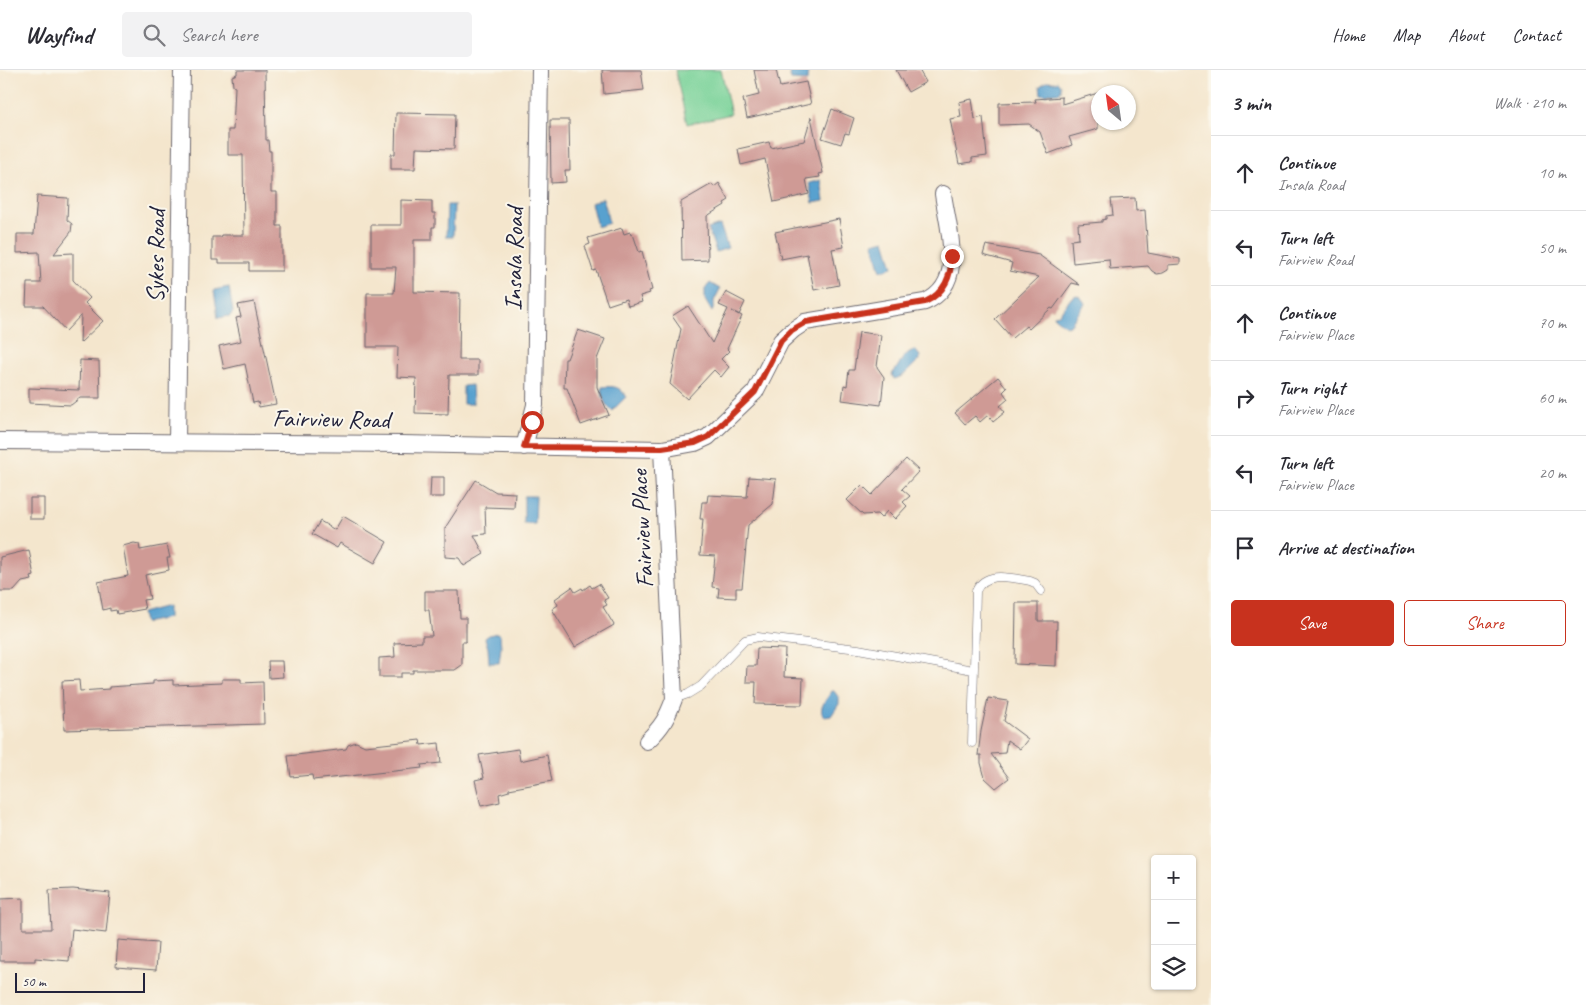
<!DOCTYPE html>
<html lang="en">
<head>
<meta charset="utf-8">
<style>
  :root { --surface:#fff; --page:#f2f2f3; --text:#2b2b33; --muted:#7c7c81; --line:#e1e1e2; --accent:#c8321e }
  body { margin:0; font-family:Caveat,sans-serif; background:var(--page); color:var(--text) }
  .controls { position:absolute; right:15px; bottom:15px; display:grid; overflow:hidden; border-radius:5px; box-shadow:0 1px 4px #0004 }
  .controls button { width:45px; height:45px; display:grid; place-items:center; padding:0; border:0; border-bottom:1px solid var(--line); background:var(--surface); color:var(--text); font:25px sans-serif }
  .compass { position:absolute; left:1091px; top:15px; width:45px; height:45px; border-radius:50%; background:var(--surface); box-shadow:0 1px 4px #0004; rotate:331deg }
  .scale { position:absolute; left:15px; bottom:12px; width:130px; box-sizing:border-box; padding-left:5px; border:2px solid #22223b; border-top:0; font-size:14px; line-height:18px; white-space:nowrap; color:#22223b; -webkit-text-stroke:4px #fbf7ec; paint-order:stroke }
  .stop { position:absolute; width:15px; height:15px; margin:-11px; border:4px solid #c8321e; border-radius:50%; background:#fff }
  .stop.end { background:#c8321e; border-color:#fff; box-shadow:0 1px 5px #0008 }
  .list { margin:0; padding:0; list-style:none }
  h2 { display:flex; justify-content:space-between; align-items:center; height:65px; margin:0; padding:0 20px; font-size:21px }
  h2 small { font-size:16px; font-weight:400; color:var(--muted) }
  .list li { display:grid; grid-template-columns:32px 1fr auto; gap:15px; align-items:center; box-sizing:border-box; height:75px; padding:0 20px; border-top:1px solid var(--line) }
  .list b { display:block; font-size:19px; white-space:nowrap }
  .list p { margin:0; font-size:16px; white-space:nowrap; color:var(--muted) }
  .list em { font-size:16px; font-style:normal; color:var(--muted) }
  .actions { display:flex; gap:10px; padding:15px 20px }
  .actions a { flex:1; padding:11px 0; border:1px solid var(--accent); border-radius:5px; text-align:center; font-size:18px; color:var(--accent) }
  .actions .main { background:var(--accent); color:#fff }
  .icon { flex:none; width:28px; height:28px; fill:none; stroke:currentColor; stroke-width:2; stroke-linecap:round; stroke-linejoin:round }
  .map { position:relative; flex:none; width:1211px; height:935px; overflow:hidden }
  header { display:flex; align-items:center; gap:30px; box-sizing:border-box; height:70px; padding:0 25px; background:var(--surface); border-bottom:1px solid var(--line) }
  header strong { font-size:24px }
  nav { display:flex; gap:28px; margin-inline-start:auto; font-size:18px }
  .search { width:350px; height:45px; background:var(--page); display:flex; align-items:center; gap:12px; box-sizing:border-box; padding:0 18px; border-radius:5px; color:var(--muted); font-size:19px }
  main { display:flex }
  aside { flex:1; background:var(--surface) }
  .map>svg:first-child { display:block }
  .green { fill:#79d299; stroke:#4e7a6a }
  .water { fill:#58a1cf; stroke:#3d6285 }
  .building { fill:#cf9a95 }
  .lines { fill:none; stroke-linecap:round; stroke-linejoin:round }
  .service-casing { stroke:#6c676e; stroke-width:9 }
  .minor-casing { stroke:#6c676e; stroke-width:18 }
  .service { stroke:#fff; stroke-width:8 }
  .minor { stroke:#fff; stroke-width:16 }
  .route { stroke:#c8321e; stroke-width:6 }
  .labels { text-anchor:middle; stroke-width:4; stroke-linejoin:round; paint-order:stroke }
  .street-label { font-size:25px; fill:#22223b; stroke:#fbf7ec }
</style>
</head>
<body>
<header>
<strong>Wayfind</strong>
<div class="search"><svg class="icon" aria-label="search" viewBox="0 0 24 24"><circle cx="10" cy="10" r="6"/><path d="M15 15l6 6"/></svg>Search here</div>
<nav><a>Home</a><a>Map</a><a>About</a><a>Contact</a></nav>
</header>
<main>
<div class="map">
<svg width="1211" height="935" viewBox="0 0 1211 935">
  <rect width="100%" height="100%" fill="#fbf7ec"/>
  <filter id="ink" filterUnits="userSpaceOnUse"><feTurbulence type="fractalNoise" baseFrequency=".02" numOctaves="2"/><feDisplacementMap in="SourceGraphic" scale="10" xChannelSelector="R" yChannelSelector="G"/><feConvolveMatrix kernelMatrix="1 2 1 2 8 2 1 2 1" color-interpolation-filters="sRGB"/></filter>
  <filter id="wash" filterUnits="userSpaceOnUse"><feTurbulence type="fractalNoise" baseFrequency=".0096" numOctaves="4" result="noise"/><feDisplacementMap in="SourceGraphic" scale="20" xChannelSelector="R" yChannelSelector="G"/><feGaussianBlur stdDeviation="1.12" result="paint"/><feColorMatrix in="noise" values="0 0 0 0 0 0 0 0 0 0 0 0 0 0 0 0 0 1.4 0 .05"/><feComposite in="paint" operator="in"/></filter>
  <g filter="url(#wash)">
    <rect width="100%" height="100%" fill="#f4e6cd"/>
    <!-- green -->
    <path class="green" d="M675,0H721L731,44L687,54Z"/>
    <!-- water -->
    <path class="water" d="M789,0H808L807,11L791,10Z
      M1048,11L1056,12L1058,11L1061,15V21L1058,23H1049L1047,25L1041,24L1040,16Z
      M821,110L824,131L813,133L809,113Z
      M603,128L609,153L597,157L591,133Z
      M447,135H454L453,167H446Z
      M720,155L728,178L716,182L708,159Z
      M885,170L893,197L881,201L873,173Z
      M710,213L720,219L714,231V237L712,242L705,230V219Z
      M229,217L233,242L230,246L218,248L214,220Z
      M1077,225L1083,230L1085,234L1070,255L1066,256L1055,248L1054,245L1059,244L1072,227Z
      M915,280L920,286L919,290C911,297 905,307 894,309L892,304C900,296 903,282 915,280Z
      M472,315L473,334H463V316Z
      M602,317C614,316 620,316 626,327L612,341C604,334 602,328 602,317Z
      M524,426H536L535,454H524Z
      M168,536V548L144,553L142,543Z
      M497,563L500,565L501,577L499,593H489L488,578L485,568L489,565Z
      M832,621H834L839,628V634L831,646L824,647C817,638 827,629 832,621Z"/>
    <g id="blocks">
      <!-- building -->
      <path class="building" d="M237,0H265L266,70H268L269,81H271V122H277V156H282V201H249V193H219V190H212V167H221V165H244L243,85H228V60H233L235,17L233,16L232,6L237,4Z
        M602,0H641L644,20L604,24Z
        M754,0H776L780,17L806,12L811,34L747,48L743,29L759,25Z
        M896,0H919L926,12L908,22Z
        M1098,23V59L1069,67L1072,75L1048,84L1040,62L1029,54L999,55V33L1036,32L1035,29L1062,27V34Z
        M972,29L975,49L983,47L987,86L972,88V92L959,94L950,49L961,47L959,32Z
        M832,39L854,48L849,64L845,63L841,74L822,68Z
        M396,43L455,44L454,79L416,78L415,99H391V84H395Z
        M811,47L823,103L819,104L820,107L806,109L809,124L774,132L765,89L741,95L738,79L769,72L771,78L804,71Z
        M550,50H569L570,100H565L566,112L551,113Z
        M719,113L729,130L724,133L725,135L707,146L708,190L682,191L681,132L712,114L714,117Z
        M37,126L68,128L67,150L72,154L71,162L54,184L73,183V210L90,228L85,233L103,251L80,273L81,245L66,261L43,236H26L27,213H41L39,182L17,183V164H34Z
        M1135,128L1136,141L1145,140L1148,183L1180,189V194L1168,195V200L1163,203L1157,204L1152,201L1148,196L1110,199L1109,189L1073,193L1071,170L1079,169L1078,154L1102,152V150L1106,149V146L1113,145L1111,129Z
        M401,130L432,131V143H435V157H432V170H414V222L460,223L459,290H478V305H449L448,344L415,343L416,308L397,307L398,277H367V223H394L396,197H371V155H401Z
        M839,149L844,177L832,179L839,215L814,220L807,184L781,189L775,162Z
        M622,158L624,164L630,162L631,165L633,164L639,182L642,181L652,220L649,221L650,223L640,226L642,232L628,236L626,229L608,235L596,200L593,201L585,176L590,174L588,168Z
        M986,175L1039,185L1080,215L1072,213L1053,239L1051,238L1029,259L1026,256L1012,268L995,249L1039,207L1010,201L1012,193L983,185Z
        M726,222L745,232L739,245L732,241L742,246L727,279L729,281L721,289L729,297L721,307L714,300L687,329L670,314L681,259L672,246L688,236L712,273L728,239L719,235Z
        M254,232L276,334L259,337L258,332L253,333L245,294L224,299L219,276L241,271L236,248L241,247L238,235Z
        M578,260L605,269L597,289V317L609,345L581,355L567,318H564L565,289H567Z
        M859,262L881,265L877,297L884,307L881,335L842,330L844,315L847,316L849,300H854Z
        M80,290L99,291L100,328H80L71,335L29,333V318L79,320Z
        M998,307L1007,318L1003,322L1008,329L1000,336L1005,342L993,352L988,345L980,352L975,346L965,354L955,343Z
        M906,389L919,401L902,419L910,426L903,432L907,436L895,449L887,441L881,448L877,444L863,445L847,430L862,415L872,425Z
        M431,407H444V427H430Z
        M749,407L776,409L773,434L748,455L742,518H736V528L718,527L719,518L712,517L715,486L700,485L703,449H700L702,432H707L708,425L747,427Z
        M476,410L496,422L515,423L514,438L485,437L486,464L474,465L484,484L464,496L459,488L445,487V458Z
        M30,428H44V449H30Z
        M343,446L387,472L375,493L340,473L337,478L312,464L320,451L335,460Z
        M134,473L139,474L140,480L167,475L170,488H167L169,500L145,505L150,529L143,530L145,539L117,544L116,540L110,541V538L103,540L98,512L128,506L123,476Z
        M29,480L34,506L31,507L32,510L22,512L14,521H0V487Z
        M599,514L608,528L604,530L607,535L603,537L614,555L575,577L552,539L558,535L555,529L572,517L575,522L582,518L583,520L590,515L592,518Z
        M425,521H459L460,548H466V572H462V595L455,600H413V603H401V607H379V588L395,587L394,573L422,572V566H432L429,540H425Z
        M1016,533H1038V551H1057L1056,596L1015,594Z
        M757,578L785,579L784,607L803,608L802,635L755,634L756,612H746L747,596H756Z
        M268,591H282L283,607L269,608Z
        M222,609H241V613L263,612L264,654L64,660L62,611L79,610L80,621L109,619V617L153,614V611L173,610V615L222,613Z
        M988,628L1008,631L1004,651L1028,669L1020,679L1007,670L1005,683L991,684L1009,708L996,718L985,708L981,693V685H978L981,661Z
        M420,670L421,675L439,673L441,693L421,695L422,698L313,710L312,705L291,707L288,686L346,679L348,675L356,672L365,676Z
        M518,679L520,691L547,685L552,711L509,719V721L499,724L500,732L481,736L475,710L484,708L479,685Z
        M73,819L110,823L106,863L72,859L69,891L35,888V891H0V829L23,828V859H51L49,820Z
        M118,870L158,873L156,900L116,897Z"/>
    </g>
  </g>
  <g filter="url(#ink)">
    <use href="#blocks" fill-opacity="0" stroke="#6c676e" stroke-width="1"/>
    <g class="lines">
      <!-- service casing -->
      <g class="service-casing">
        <path id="service" d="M674,629L688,624L701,616L745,570L758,567L858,579L973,600
          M972,673L976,521C986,500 1011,508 1030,511L1035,513L1041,521"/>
      </g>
      <!-- minor casing -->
      <g class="minor-casing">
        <path id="minor" d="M0,371L402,374L662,379
          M177,372L182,0
          M524,377L535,335L540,0
          M647,671C662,657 667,648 674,629L662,379L695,373L708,367L755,322L781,271L793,260L805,252L925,232C967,214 948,159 943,124"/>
      </g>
      <!-- service -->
      <use href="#service" class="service"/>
      <!-- minor -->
      <use href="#minor" class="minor"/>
    </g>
  </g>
  <g class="lines" filter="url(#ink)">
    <!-- route -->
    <path class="route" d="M532,352L524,377L662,378L695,373L708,367L755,322L781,271L792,260L806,252L925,232C945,223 951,206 952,186"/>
  </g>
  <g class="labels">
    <!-- street labels -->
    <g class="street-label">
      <text transform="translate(155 186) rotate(-89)" y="9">Sykes Road</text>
      <text transform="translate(513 189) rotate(-89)" y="9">Insala Road</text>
      <text transform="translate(331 348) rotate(1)" y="9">Fairview Road</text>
      <text transform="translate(641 459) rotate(-93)" y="9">Fairview Place</text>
    </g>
  </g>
</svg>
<div class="controls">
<button>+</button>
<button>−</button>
<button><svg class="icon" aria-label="layers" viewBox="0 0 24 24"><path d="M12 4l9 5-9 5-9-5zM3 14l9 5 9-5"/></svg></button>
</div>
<svg class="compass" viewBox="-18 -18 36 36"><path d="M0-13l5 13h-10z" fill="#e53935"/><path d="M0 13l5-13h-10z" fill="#7c7c81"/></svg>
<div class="scale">50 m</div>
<div class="stop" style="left:532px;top:352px"></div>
<div class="stop end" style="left:952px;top:186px"></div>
</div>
<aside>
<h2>3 min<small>Walk · 210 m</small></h2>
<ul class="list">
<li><svg class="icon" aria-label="ahead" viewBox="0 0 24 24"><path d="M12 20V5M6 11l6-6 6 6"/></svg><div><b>Continue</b><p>Insala Road</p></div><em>10 m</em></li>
<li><svg class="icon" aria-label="left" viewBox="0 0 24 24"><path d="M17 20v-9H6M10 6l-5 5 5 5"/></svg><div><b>Turn left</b><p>Fairview Road</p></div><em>50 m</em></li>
<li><svg class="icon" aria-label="ahead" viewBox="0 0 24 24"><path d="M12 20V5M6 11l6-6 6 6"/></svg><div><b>Continue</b><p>Fairview Place</p></div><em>70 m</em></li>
<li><svg class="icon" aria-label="right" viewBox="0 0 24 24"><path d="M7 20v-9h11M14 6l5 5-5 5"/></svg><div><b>Turn right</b><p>Fairview Place</p></div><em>60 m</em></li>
<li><svg class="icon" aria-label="left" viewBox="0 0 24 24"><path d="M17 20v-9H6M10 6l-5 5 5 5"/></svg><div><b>Turn left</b><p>Fairview Place</p></div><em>20 m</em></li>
<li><svg class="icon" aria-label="arrive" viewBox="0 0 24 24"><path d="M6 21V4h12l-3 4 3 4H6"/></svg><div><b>Arrive at destination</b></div></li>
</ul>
<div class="actions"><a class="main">Save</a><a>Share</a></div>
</aside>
</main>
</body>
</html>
